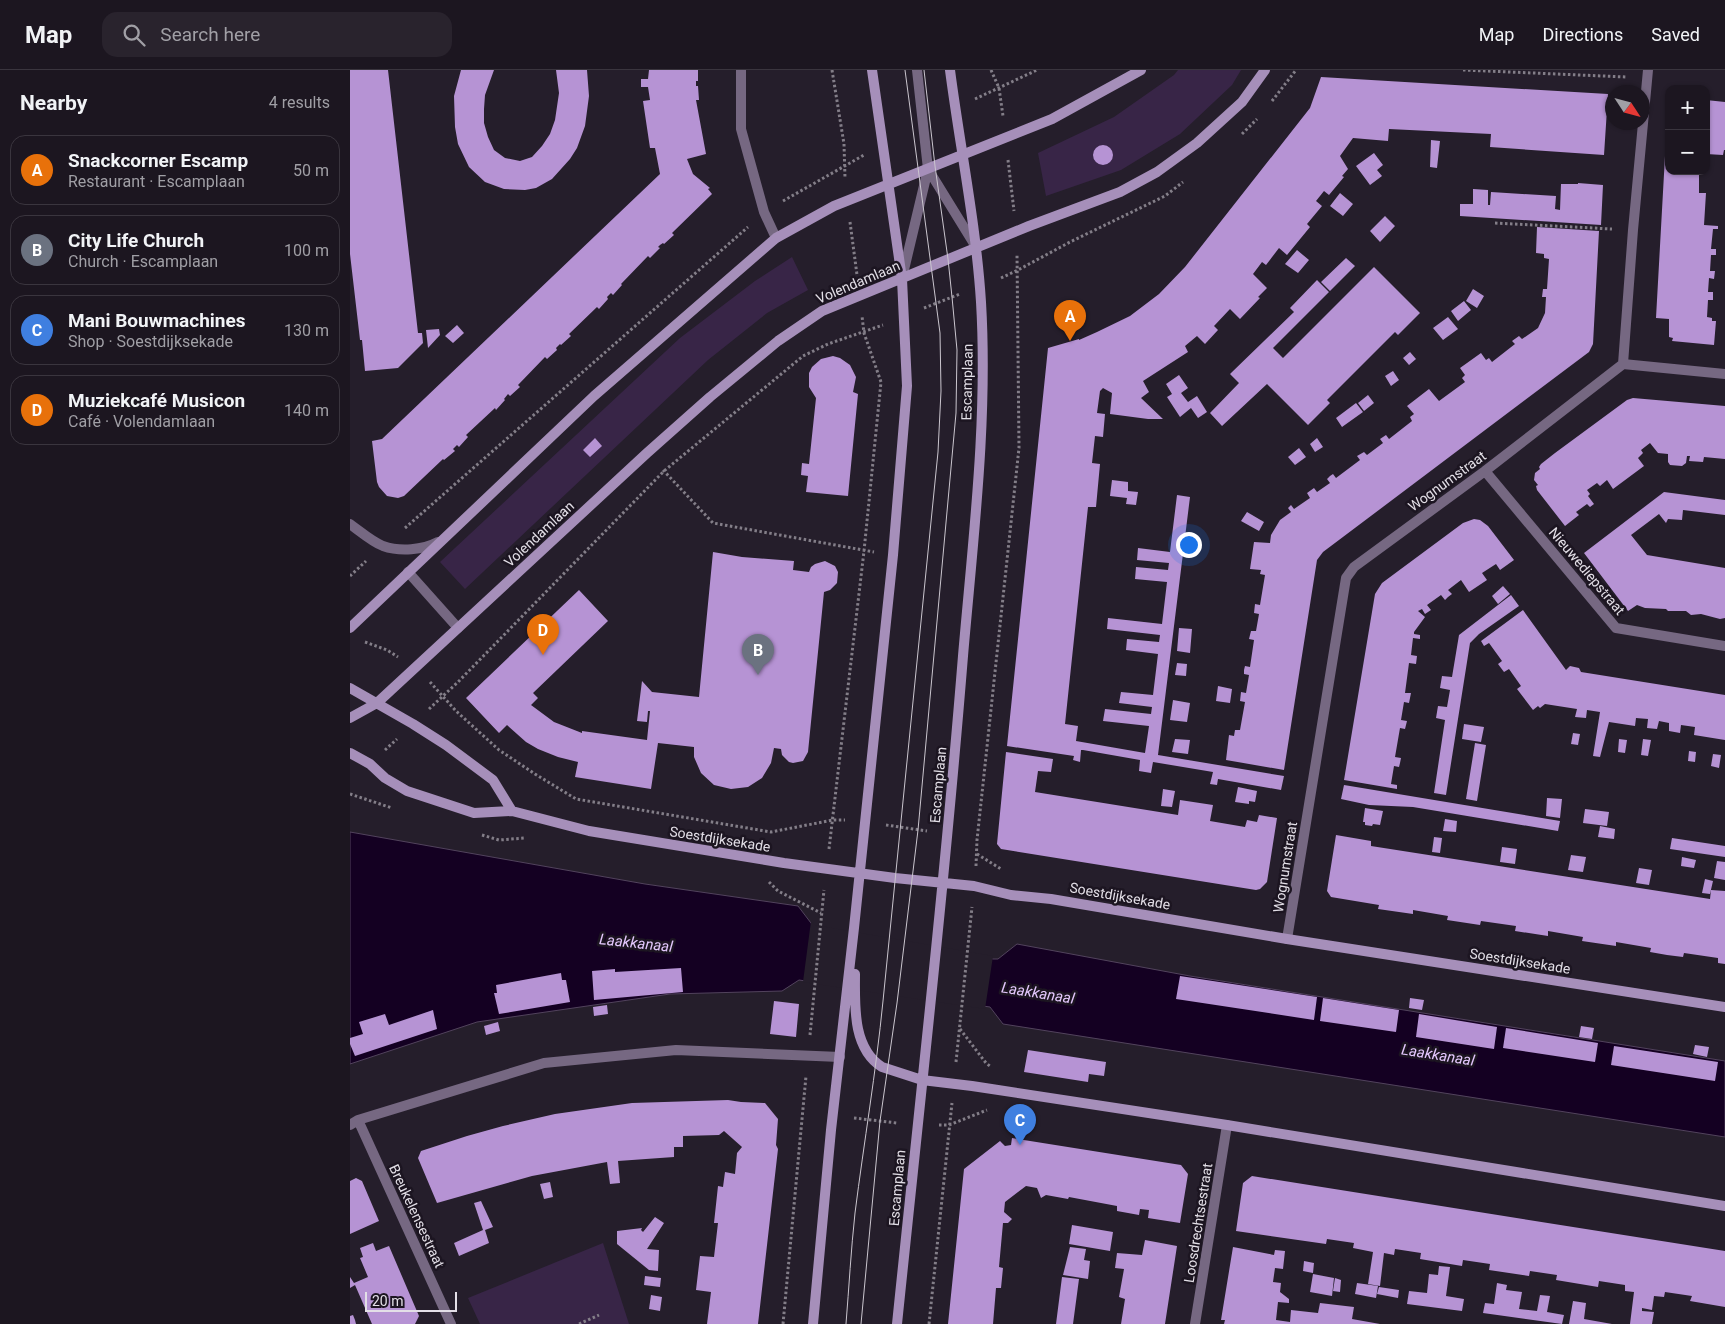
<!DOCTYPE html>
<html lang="en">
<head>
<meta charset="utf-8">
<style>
  :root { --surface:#1c1620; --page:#29232d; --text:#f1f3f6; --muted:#a09fa5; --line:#3a353e; --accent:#93cd3d }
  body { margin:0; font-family:Roboto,sans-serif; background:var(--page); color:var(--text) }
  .controls { position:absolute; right:15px; top:15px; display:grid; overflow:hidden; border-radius:10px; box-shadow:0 1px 4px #0004 }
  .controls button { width:45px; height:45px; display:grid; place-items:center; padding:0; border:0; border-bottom:1px solid var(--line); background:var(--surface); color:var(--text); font:25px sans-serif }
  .compass { position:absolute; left:1255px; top:15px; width:45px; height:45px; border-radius:50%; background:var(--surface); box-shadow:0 1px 4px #0004; rotate:126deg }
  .scale { position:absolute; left:15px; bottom:12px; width:92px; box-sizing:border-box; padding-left:5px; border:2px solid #e3dfe7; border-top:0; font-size:14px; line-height:18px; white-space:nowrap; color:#e3dfe7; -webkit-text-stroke:4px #1c1521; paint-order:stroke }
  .you { position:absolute; left:838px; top:474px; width:18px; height:18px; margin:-12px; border:4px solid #fff; border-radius:50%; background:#1a73e8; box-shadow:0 0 0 8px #1a73e833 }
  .badge { display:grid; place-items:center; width:32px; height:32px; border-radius:50%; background:var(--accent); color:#fff; font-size:16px; font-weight:700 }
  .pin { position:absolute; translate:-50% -41px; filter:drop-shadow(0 1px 2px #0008) }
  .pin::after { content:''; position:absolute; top:26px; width:18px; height:15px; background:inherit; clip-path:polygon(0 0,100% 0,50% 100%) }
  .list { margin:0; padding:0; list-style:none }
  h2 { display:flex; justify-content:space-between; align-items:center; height:65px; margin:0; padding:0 20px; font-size:21px }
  h2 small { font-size:16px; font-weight:400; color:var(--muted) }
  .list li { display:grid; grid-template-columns:32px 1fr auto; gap:15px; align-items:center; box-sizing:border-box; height:70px; margin:0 10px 10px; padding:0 10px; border:1px solid var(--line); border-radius:15px }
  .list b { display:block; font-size:19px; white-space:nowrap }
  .list p { margin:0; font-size:16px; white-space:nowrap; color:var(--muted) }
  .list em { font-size:16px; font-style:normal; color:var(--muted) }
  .icon { flex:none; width:28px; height:28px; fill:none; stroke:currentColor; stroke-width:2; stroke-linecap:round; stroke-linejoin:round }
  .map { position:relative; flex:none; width:1375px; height:1254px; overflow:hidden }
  header { display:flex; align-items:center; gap:30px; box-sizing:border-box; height:70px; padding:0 25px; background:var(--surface); border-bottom:1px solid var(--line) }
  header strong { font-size:24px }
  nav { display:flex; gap:28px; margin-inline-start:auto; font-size:18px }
  .search { width:350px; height:45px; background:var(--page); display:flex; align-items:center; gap:12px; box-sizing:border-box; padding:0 18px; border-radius:15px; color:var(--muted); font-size:19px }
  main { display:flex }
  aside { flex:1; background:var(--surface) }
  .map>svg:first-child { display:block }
  .green { fill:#382547 }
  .water { fill:#140022; stroke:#52435d }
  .pier { fill:#251e2b }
  .building { fill:#b693d4 }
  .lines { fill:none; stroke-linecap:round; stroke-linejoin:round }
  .path { stroke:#837e88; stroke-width:3; stroke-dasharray:2.5 2.5; stroke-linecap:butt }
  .lane { stroke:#766882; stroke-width:10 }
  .street { stroke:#766882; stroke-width:10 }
  .secondary { stroke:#a68fba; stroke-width:10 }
  .tram { stroke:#cbc6cf; stroke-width:1 }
  .labels { text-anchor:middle; stroke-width:5; stroke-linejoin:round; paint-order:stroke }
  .street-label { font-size:14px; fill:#e3dfe7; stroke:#1c1521 }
  .water-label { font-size:15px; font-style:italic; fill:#e4c8fd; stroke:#1c1521 }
</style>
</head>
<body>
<header>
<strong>Map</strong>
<div class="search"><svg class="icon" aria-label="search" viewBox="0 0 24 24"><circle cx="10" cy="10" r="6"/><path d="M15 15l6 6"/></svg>Search here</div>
<nav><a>Map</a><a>Directions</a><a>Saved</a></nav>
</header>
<main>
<aside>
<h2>Nearby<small>4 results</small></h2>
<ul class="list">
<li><span class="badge" style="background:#e8710a">A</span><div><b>Snackcorner Escamp</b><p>Restaurant · Escamplaan</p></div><em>50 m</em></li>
<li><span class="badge" style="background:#6b7280">B</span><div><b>City Life Church</b><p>Church · Escamplaan</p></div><em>100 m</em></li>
<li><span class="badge" style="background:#3f7fe0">C</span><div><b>Mani Bouwmachines</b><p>Shop · Soestdijksekade</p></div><em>130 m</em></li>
<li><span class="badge" style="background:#e8710a">D</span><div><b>Muziekcafé Musicon</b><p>Café · Volendamlaan</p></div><em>140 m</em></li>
</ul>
</aside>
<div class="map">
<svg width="1375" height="1254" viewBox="0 0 1375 1254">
  <rect width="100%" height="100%" fill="#251e2b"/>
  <!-- green -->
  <path class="green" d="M828,0H891L882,15L830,64L771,100L696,126L688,83L764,47L824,5Z
    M442,187L458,220L417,243L358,290L115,519L90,492L330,268L405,211Z
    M253,1173L279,1254H130L118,1228Z"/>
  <!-- water -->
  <path class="water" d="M0,762L295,814L448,836L464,857L643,889H648L667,874L840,906L1375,991V1067L653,954L640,937L449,910L432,921L320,924L127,952L0,994Z"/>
  <!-- pier -->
  <path class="pier" d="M461,851L465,855L643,886L635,939L453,912Z"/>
  <!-- building -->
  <path class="building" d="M0,0H38L68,263H72L73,273L48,298L15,301L12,270H10L0,184Z
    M111,0H144L135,25L134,39V53L138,67L144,80L155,88L170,91L182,87L192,76L200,64L205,50L209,23L206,0H237L239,26L235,56L227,78L220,89L202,109L186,118L175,120L154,119L135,112L119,97L108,74L105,57L104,26Z
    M299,0H348V11H346V16H348L349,30H346L356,84L337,89L343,104L360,118L358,119L362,124L322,163L324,165L314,174L313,173L310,175L308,177L310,178L300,188L298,186L271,214L272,215L263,225L261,223L257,227L258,229L249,239L247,237L219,264L221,266L211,275L210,274L206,278L207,280L197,289L195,287L168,315L170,317L160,326L158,324L154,329L155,330L146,340L145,338L116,365L118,367L109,377L107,375L103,379L105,381L94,390L93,389L54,426L48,428L37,426L29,417L27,412L22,371L32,369L310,104L305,78H300L293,31L300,30L298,17H291V9H298Z
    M971,7L1258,24L1254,85L1140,77L1141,64L1039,59L1038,71L1003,68L990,86L998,99L992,106L994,107L979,125L974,121L966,131L972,136L957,154L960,157L937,185L929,178L916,195L912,192L903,204L917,218L908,227L910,228L890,249L880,239L864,256L868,260L855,274L847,266L835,276L838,282L793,311L799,322L791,328L813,349H798L760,344L762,323L753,318L750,321L747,343L755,344L753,367L745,366L742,393L750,394L746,437H738L715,654L728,656L726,671L795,683L799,656L753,651L755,639L801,644L802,637L769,633L771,622L803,625L808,584L776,580L777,569L809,572L810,565L757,559L758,548L812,554L817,512L785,509L786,497L818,500L819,493L787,490L788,478L820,482L827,425L840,427L808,685L934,706L931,720L868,709L867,715L860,714L863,702L803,692L801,703L789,701L790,690L733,680H731L730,692L723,690L724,686L657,676L698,278L729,269V270L747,262L780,246L809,224L835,197L960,38Z
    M1356,30L1375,32V80H1374L1373,85L1356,84Z
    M1317,50H1319V101H1349V123H1356L1354,155L1368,156V159H1363L1361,179H1366V185H1361L1360,201H1365L1364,209L1359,208L1358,222H1363V230H1358L1357,247L1362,248V251H1366L1364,275L1322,271L1323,268L1319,267V249L1306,248Z
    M1081,70L1090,71L1087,98L1080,97Z
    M743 85a10 10 0 1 1 20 0a10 10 0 1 1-20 0Z
    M1024,83L1033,95L1027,100L1032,106L1020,115L1006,96Z
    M1228,113L1253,115L1251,155L1110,146V134H1123V119L1138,120V135H1140L1141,122L1206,126L1205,139L1210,140L1211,114H1228Z
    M990,123L1003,134L993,146L980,136Z
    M1035,146L1045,156L1030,172L1020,161Z
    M1187,157L1249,161L1243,274L1239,282L973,482L967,490L934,700L876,690L879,665L884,666L885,660H890L895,632L890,631L891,622L896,623L899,605L894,604V600L895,596L900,597L904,570L899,569L901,561H906L909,544L904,543L905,534L910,535L915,505L910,504L911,500L900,499L904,472L920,473L921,465L930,450L941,442L938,438L941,435L944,439L960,428L957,423L964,418L967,422L980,413L977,409L980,406L983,404L986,408L1010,390L1007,386L1014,382L1017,385L1033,373L1030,369L1036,365L1039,369L1062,351L1060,347L1064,344L1057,336L1079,319L1089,331L1115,312L1112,308L1115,305L1110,298L1131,283L1136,290L1139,288L1142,292L1165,274L1162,271L1169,266L1172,269L1188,258L1195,243L1196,227H1192L1193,219H1197L1199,189L1194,188V184L1186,183Z
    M947,180L959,190L948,203L935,194Z
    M996,188L1005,196L980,221L971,212Z
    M1024,197L1070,243L1048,265L1045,262L977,330L980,333L958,355L917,314L872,356L860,343L889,313L880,304L944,242L940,238L967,210L979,222L923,278L933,288Z
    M1123,219L1134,226L1127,238L1116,231Z
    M1114,231L1121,240L1108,251L1101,241Z
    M1098,247L1108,259L1093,270L1083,258Z
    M107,255L114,263L103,273L95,266Z
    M89,259L90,265L78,278L76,260Z
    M1060,282L1066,289L1059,295L1053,288Z
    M483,286L490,288L500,295L506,307L503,322L508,324L498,426L456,422L458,406L451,405L452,393L459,394L466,328L459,317V303L462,297L471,289Z
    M1043,301L1049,310L1041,316L1035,306Z
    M829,305L838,318L831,323L838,332L847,326L857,342L848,348L841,338L830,347L817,327L822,324L816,314Z
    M1018,325L1024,333L1014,341L1008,333Z
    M1283,328L1375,336V389L1354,387L1353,392L1339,391L1340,386H1337L1336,393L1332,396L1320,395L1318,392V384L1308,383L1300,373L1291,380L1293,383L1288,388L1294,396L1263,419L1257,410L1250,416L1247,413L1237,420L1240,424L1238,426L1244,434L1240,437L1237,434L1226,442L1229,445L1215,456L1187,420L1186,416L1188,415L1184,410L1185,403L1190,399L1189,397L1191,394L1205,383L1277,330Z
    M1006,333L1013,342L992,357L986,348Z
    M245,368L252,376L240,387L233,380Z
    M967,368L973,377L965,382L960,374Z
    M949,378L956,387L945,395L938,387Z
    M762,410L778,412V421L788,422L786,435L776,434L777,428L760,426Z
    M1314,422L1375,430V445L1333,440L1332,450L1318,449L1316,453L1309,444L1281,465L1297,485L1375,498V548L1370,549L1351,544L1341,545L1336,541H1318L1316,539L1295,538L1287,535L1278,541L1234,483Z
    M897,442L914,452L909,461L891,451Z
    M1124,449L1130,450L1138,456L1164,490L1150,500L1146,494L1132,503L1137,510L1119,522L1111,510L1098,520L1102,524L1098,527L1095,530L1091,525L1077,535L1081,540L1075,544L1072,539L1068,541L1075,547L1064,562V564L1070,565V569L1063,568L1061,585L1067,586L1066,594L1059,593L1055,623H1061L1059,633L1054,632L1051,650L1057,651L1055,659L1050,658L1045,687L1051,688L1050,693L1049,697L1044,696L1041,714L1047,715V719L994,710L1025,524L1032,513L1113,453Z
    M363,482L392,487L444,491L443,500L459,502L461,497L465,494L475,491L485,496L488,502L487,513L480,520L474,522L458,682L453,691L443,693L439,692L432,685L431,679L424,678L421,693L412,708L398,717L381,719L364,715L351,703L344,687V677L308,673L301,719L225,707L228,692L208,687L188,679L176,672L157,655L149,663L116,628L229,520L258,551L183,623L188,628L181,635L204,652L232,663V661L297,670L300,641H298L297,652L287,651L292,611L302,622L349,627Z
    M1153,516L1160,524L1148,534L1142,526Z
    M1161,525L1169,536L1129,564L1120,573L1096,725L1084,723L1095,650L1086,648L1088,636L1097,637L1100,620L1090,618L1092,606L1102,607L1109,565Z
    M1173,540L1216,600L1220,596L1229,598L1231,602L1375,625V670L1344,665L1345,657L1331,655L1330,663L1319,661V653L1309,651L1307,659L1297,658L1298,649L1286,648L1285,656L1259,652L1250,687L1243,686L1250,642L1237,640L1236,648L1225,647L1227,639L1195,634L1190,638L1188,636L1183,640L1167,619L1171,616L1159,599L1154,602L1148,594L1152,591L1139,573L1134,576L1131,571Z
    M829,558L842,559L840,583L827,581Z
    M827,593L837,594L836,606L825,605Z
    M868,616L882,619L880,633L866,631Z
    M823,630L840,633L837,652L820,650Z
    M1114,654L1134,657L1131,672L1112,669Z
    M1223,663L1230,664L1228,675L1221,674Z
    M825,669L840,670L838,684L822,682Z
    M1269,669L1277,670L1275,683L1268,682Z
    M1293,669L1301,670L1298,686L1291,685Z
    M1125,673L1136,675L1127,731L1116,729Z
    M1339,681L1346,682L1345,692L1338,691Z
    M656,682L703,689L701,702L688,701L685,722L828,745L830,730L863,735L860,751L895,757L897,750L907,752L909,745L927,748L917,812L910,819L906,820L651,779L647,774Z
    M1363,684L1371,685L1369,698L1361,696Z
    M994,715L1210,751L1208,761L1063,737L1019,735L991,729Z
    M888,717L907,721L905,732L899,731V734L885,732Z
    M813,719L825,721L822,737L811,736Z
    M1197,728L1212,729L1210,748L1196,746Z
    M1015,738L1033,741L1030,755L1023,754L1022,756L1015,755V752H1013Z
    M1235,739L1259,742L1257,756L1233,753Z
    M1095,749L1107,751L1106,762L1093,761Z
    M1250,756L1265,759L1264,769L1248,767Z
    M986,765L1021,771V776L1360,829L1361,820L1375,821V894L1368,893V888L1334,883L1333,887L1317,885L1300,882L1301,878L1266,872V876L1232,871L1233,867L1198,861V866L1165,861L1166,856L1131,851L1130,855L1097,850L1098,846L1063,840V844L1028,839L1029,835L981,827L977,821Z
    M1084,767L1092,768L1090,783L1082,782Z
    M1322,768L1375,776V787L1320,779Z
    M1152,777L1167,779L1165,794L1150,792Z
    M1221,785L1236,787L1233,802L1218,800Z
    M1332,787L1346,790L1344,798L1331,796Z
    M1367,791L1375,792V810L1364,808Z
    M1289,798L1302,800L1299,815L1286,813Z
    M1355,809L1363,811L1360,824L1352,823Z
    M331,898L333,922L244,930L242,901L265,899V902Z
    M211,903L212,910H216L220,932L149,944L144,923H147L146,915Z
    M830,906L967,927L964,950L826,929Z
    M973,928L1049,940L1046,962L970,951Z
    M1060,928L1074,930L1072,940L1059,938Z
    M424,931L449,934L446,967L420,964Z
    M257,935L258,944L244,946L243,937Z
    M83,940L87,959L5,986L0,974V968L13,964L9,952L35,944L39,955Z
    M1069,944L1147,957L1144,979L1066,967Z
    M148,952L150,961L136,965L134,956Z
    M1231,956L1244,958L1242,969L1229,967Z
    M1156,958L1248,973L1245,992L1153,978Z
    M1345,975L1359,977L1357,987L1343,984Z
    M1264,976L1368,992L1365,1011L1261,995Z
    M678,980L756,992L754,1006L739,1004L738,1012L674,1002Z
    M378,1030L391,1032L415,1033L428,1049L426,1075L428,1079L408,1254H357L361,1222L346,1220L350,1186L364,1187L368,1153H364L368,1116L373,1117L375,1102L385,1104L387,1083L392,1077L374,1061L369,1065L333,1066V1077H324V1087L268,1091L270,1113L260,1114L257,1092L182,1106L87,1133L68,1088L71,1081L117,1066L153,1056L205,1044L282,1033Z
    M662,1068L831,1095L838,1104L830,1153L798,1148L799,1140L790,1139L789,1145L767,1141V1136L719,1127L718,1129L696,1125L691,1128L687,1118L676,1116L655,1132L654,1142L662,1149L658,1153H653L649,1197L653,1198L651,1218H646L643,1254H598L614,1099L650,1071L655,1076L661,1075Z
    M902,1106L1375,1181V1237L1340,1231L1342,1226L1315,1222L1314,1227L1304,1226L1302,1240L1292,1238V1241L1304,1242L1302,1254H1280L1284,1222L1275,1221V1215L1249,1211L1248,1217L1206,1210L1207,1205L1180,1201L1179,1206L1139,1200L1140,1194L1113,1190L1112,1196L1070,1189L1071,1183L1045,1179L1044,1185L1034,1183L1030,1216L1018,1214L1023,1182L1003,1178L1004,1173L977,1169L976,1174L886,1161L893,1113Z
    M6,1108L12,1111L29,1151L0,1164V1111Z
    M200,1112L203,1127L194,1129L190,1114Z
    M131,1131L143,1157L135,1160L139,1173L109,1186L104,1173L133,1160L124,1133Z
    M305,1147L314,1153L297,1179L309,1180L308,1201L299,1200L267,1174V1161L292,1158L291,1160L293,1162Z
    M722,1155L763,1162L760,1181L719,1174Z
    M795,1170L827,1176L815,1254H771L775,1229L769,1227L774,1199L765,1198L767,1183L792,1185Z
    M23,1173L26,1181L39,1176L69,1246L65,1254H22L5,1215L0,1218V1207L4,1213L18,1207L10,1188L13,1187L10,1178Z
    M720,1177L736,1179L734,1190L740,1191L738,1209L713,1205Z
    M883,1177L924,1185L925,1180L935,1181L933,1199L925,1198L923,1212L931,1213L930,1222L939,1229V1233L928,1232L926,1250L940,1252L941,1240L968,1243L970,1233L1004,1237L1002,1249L1030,1254H874L875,1250H871Z
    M954,1191L964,1193L963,1203L953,1201Z
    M1089,1196L1100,1197L1096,1226L1114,1229L1112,1241L1057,1234L1059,1221L1077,1223L1079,1204L1088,1205Z
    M963,1204L984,1208L982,1226L960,1222Z
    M295,1206L311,1208L310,1217L294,1215Z
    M712,1207L729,1209L723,1254H706Z
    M985,1208L991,1210L990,1222L983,1221Z
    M1007,1213L1028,1216L1026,1228L1005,1224Z
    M1147,1213L1157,1215L1156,1220L1172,1222L1169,1239L1187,1241L1190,1225L1200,1226L1197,1242L1214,1245L1212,1254L1133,1243L1135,1233L1144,1234Z
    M1029,1217L1049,1220L1048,1228L1027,1224Z
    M301,1225L312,1227L310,1241L299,1239Z
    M1223,1231L1236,1233L1234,1249L1262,1254H1219Z
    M3,1245L5,1250L6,1254H0V1246Z"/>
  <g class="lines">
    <!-- path -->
    <path class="path" d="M482,0L494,74L495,108
      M641,0L649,18L653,46
      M1113,0L1276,7
      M625,29L687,0
      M922,31L946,0
      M892,64L907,49
      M658,90L664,141
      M433,131L514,85
      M500,152L507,205
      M1145,153L1262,159
      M651,208L668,200L720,172L815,126L833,112
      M574,238L610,224
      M313,400L363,453L524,482
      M55,458L398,157
      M0,506L16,491
      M15,572L37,580L48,587
      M80,612L106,641L149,680L185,704L226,729L421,762L483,750H495
      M79,639L108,612L314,401L453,286L478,274L533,255
      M35,680L47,669
      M0,724L42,738
      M536,755L577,761
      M132,765L149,770L175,768
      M479,779L514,481L531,312L514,263L512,246
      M627,784L651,799
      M626,796L627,770L669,378L667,184
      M419,812L428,821L471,843
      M610,959L636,993L641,997
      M460,965L474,820
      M606,992L622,837
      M504,1048L547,1053
      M589,1055H599L637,1040
      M229,1254L249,1245
      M433,1254L456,1006
      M579,1254L602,1033"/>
    <!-- lane -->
    <path class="lane" d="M578,99L626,177
      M552,208L578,99L567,0"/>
    <!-- street -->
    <path class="street" d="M391,0V59L414,142L426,168
      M1273,294L1375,304
      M1135,401L1266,558L1375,576
      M0,454C10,461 21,471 33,476C50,482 73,480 88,472
      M58,502L108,558
      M937,869L996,508L1004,497L1135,401L1273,294L1283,160L1298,0
      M8,1050L101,1254
      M0,1055L8,1050L194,993L326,980L490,987
      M845,1254L877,1055"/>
    <!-- secondary -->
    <path class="secondary" d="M0,558L244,326L426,168L484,136L702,49L791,0
      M0,618L63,654L96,675L143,710L162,741
      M0,648L27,633L297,383L360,327L428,271L472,241L679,156L770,122L807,102L847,73L892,32L915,0
      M0,683L20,694L35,708L57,721L124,743L162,741L239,761L434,793L545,808L624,816L661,825L701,829L937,869L1375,937
      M505,904C505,935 502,978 532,997L572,1010L622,1016L877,1055L1375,1136
      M463,1254L481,1060L504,858L543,485L557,316L552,209L522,0
      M547,1254C570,1031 595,809 613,586C623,469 638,350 631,232C626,154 610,77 600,0"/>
    <!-- tram -->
    <path class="tram" d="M496,1254C499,1217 501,1180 505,1143C514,1072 526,1002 533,931L588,382L591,321L590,263L555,0
      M511,1254L530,1051L547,933L568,760L606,343L607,280L602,227L598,189L585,96L574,0"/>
  </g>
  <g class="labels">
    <!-- street labels -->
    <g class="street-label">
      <text transform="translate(508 212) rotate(-23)" y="5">Volendamlaan</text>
      <text transform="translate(617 312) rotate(-89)" y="5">Escamplaan</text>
      <text transform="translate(1097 411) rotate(-36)" y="5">Wognumstraat</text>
      <text transform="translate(189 464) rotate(-43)" y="5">Volendamlaan</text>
      <text transform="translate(1237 501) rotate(50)" y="5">Nieuwediepstraat</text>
      <text transform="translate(588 715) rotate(-85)" y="5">Escamplaan</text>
      <text transform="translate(370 769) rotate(9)" y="5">Soestdijksekade</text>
      <text transform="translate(935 797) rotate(-81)" y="5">Wognumstraat</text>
      <text transform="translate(770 826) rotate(10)" y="5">Soestdijksekade</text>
      <text transform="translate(1170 891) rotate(9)" y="5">Soestdijksekade</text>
      <text transform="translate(547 1118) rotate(-85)" y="5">Escamplaan</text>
      <text transform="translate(67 1146) rotate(65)" y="5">Breukelensestraat</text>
      <text transform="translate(848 1153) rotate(-81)" y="5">Loosdrechtsestraat</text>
    </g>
    <!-- water labels -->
    <g class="water-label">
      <text transform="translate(286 873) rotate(6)" y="5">Laakkanaal</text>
      <text transform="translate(688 923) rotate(9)" y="5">Laakkanaal</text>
      <text transform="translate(1088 985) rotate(9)" y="5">Laakkanaal</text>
    </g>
  </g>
</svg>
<div class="controls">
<button>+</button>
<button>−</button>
</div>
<svg class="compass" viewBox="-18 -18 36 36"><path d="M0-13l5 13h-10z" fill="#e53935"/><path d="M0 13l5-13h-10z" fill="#a09fa5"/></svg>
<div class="scale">20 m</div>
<div class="you"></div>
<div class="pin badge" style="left:720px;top:271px;background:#e8710a">A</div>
<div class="pin badge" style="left:408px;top:605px;background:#6b7280">B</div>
<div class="pin badge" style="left:670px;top:1075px;background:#3f7fe0">C</div>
<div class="pin badge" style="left:193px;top:585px;background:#e8710a">D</div>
</div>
</main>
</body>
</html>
